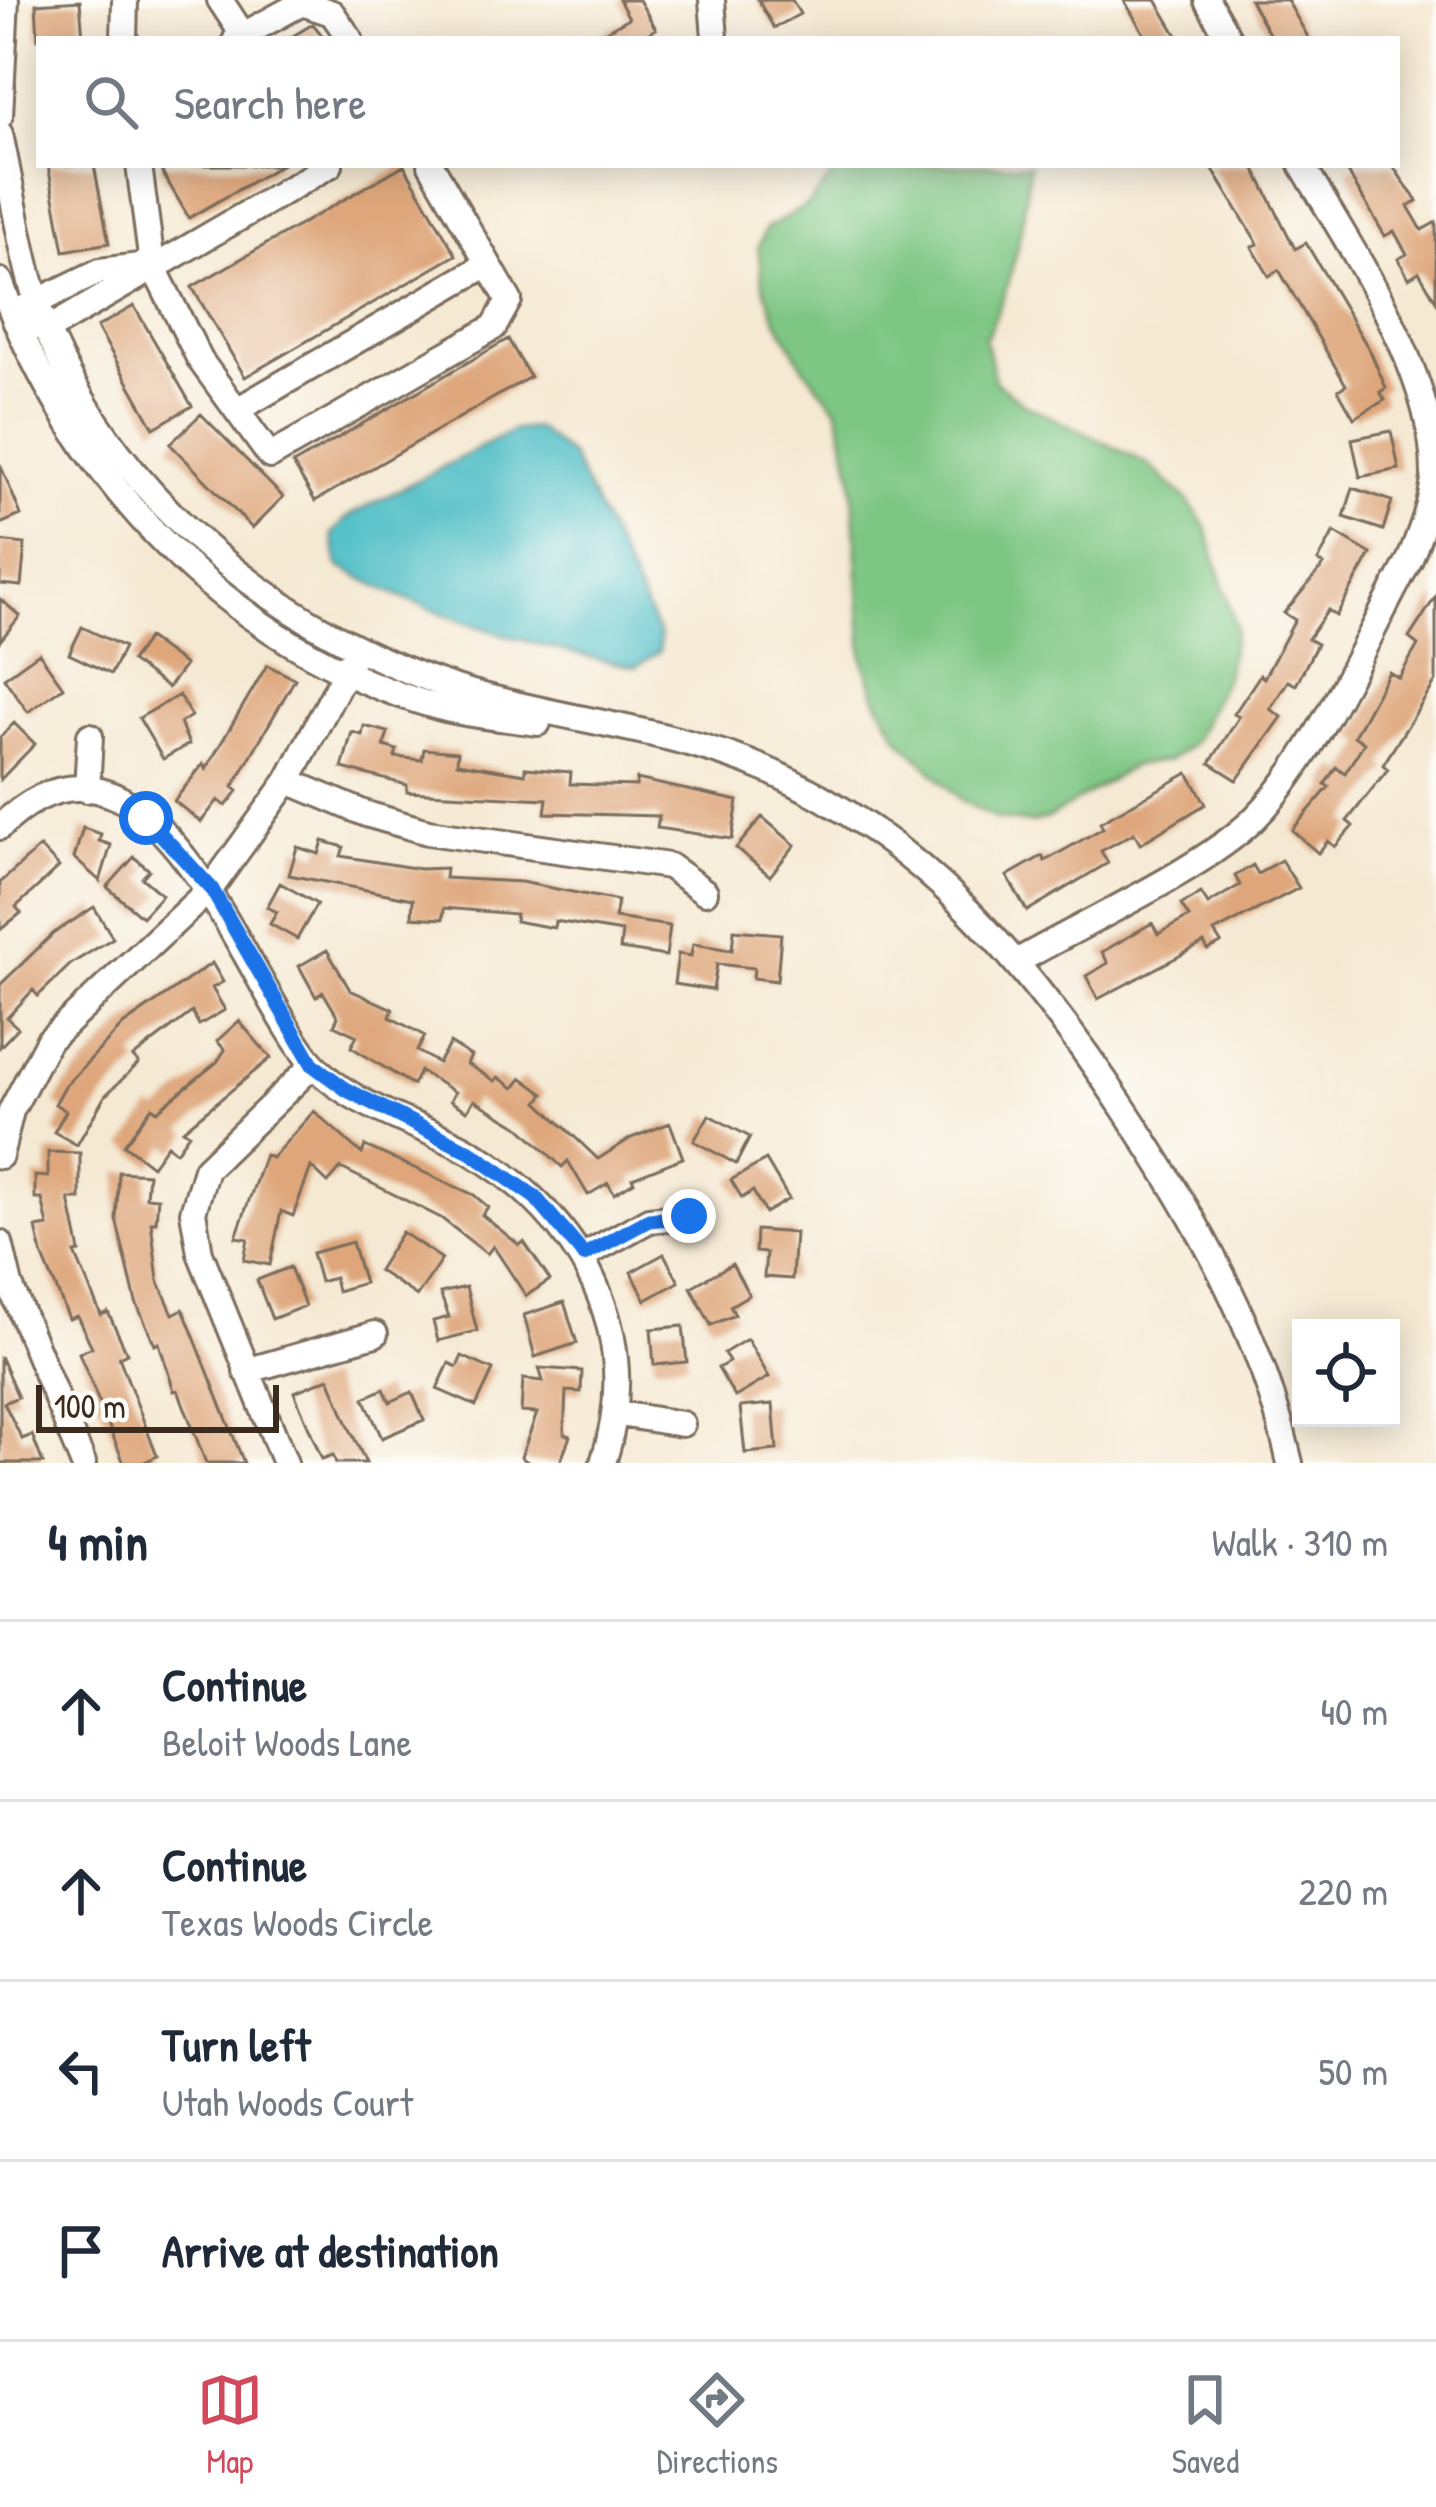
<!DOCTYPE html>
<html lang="en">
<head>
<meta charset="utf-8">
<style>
  :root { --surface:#fff; --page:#f6f6f7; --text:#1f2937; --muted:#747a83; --line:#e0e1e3; --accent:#d1495b }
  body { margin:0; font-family:"Patrick Hand",sans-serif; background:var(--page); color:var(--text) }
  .controls { position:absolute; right:36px; bottom:36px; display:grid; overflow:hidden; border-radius:0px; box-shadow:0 6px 30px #0003 }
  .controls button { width:108px; height:108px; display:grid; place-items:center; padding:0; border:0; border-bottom:3px solid var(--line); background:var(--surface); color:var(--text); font:60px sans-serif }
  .scale { position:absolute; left:36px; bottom:30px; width:243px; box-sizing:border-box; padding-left:12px; border:6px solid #3b2a1e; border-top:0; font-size:33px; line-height:42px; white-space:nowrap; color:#3b2a1e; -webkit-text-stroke:9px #fdfcf7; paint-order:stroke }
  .stop { position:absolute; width:36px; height:36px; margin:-27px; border:9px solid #1a73e8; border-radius:50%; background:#fff }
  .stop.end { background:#1a73e8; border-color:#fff; box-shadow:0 3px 12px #0008 }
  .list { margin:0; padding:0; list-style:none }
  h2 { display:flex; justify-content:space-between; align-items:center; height:156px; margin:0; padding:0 48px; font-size:51px }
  h2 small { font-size:39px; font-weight:400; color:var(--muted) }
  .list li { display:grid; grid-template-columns:78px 1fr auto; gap:36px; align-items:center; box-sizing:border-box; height:180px; padding:0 48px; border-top:3px solid var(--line) }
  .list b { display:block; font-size:45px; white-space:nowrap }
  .list p { margin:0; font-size:39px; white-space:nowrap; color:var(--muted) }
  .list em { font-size:39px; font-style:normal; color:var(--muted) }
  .icon { flex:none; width:66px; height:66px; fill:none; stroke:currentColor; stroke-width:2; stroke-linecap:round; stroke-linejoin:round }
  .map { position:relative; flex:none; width:1436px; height:1463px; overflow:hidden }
  .search { position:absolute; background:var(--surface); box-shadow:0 6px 30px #0003; left:36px; right:36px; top:36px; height:132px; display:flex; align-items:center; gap:30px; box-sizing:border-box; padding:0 42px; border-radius:0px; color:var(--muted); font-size:45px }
  .sheet { height:876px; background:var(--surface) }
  nav { display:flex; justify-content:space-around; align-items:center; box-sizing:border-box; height:168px; border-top:3px solid var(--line); background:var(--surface); font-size:33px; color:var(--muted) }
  nav a { display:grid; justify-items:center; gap:6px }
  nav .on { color:var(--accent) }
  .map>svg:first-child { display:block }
  .green { fill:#7dc683; stroke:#5c7850; stroke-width:3 }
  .water { fill:#51bfc7; stroke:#467472; stroke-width:3 }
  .building { fill:#dea67a }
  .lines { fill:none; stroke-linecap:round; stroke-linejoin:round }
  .minor-casing { stroke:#7c6d5d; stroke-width:30 }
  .minor { stroke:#fff; stroke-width:24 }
  .route { stroke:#1a73e8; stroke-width:15 }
</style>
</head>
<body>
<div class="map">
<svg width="1436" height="1463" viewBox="0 0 1436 1463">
  <rect width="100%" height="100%" fill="#fdfcf7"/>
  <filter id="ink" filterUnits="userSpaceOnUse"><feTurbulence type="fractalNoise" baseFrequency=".00833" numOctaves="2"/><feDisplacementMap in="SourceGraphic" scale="24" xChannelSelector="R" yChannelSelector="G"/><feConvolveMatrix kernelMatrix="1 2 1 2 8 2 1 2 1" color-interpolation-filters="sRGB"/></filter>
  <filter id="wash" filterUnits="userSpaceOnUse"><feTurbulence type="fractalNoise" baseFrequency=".004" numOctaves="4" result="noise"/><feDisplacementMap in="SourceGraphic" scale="48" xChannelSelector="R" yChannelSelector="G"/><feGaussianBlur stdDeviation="2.7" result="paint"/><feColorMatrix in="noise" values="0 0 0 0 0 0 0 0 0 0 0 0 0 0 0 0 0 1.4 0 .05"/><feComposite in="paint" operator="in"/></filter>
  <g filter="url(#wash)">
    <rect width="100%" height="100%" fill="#f5e9d3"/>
    <!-- green -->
    <path class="green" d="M841,165H1029C1024,226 1013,285 985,339L995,381L1021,402L1148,464L1188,501L1206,527L1236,628L1226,676L1193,743L1170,760L1133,766L1047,819L1031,823L996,819L961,800L899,738L876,698L863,658L852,476L838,410L804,368L776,319L763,285L758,247L766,229L809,204Z"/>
    <!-- water -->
    <path class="water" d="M536,428L571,456L660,636L659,652L636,667C535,648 428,615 338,566L332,534L349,516L514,430Z"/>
    <g id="blocks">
      <!-- building -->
      <path class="building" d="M619,0H639L656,29L645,35L647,39H592L629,18Z
        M758,0H792L800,14L774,28Z
        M1124,0H1156L1179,39H1147Z
        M1250,0H1287L1309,39H1272Z
        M80,1L83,39H38L36,4Z
        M313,24L325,39H288Z
        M48,165H94L109,243L64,251Z
        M158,165H281L189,218Z
        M404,165L456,255L245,377L192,287Z
        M1210,165H1253L1295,249L1306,243L1370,351L1386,388L1380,392L1385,400L1354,418L1338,390L1346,385L1279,270L1269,276L1252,247L1258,244Z
        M1357,165H1392L1417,201L1408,206L1422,230L1436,222V301L1419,272L1409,278L1398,259L1407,254L1394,231L1385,236L1347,171Z
        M134,306L192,406L154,428L97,327Z
        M508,339L530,377L315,501L293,464Z
        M201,414L283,497L252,528L170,444Z
        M1391,431L1399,469L1360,477L1352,439Z
        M0,464L21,515L0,524Z
        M1353,488L1392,501L1383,530L1344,517Z
        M1334,532L1371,554L1336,616L1328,610L1308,639L1317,644L1296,685L1288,681L1270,709L1282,717L1237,780L1210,763L1239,717L1234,714L1260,675L1264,678L1295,620L1284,613L1324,565L1318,561Z
        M0,541L25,544L21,586L0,584Z
        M1436,596V681L1383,765L1388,769L1347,821L1353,826L1335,847L1328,841L1318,853L1292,830L1329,787L1325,784L1336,767L1345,773L1364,743L1354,736L1389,672L1399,678L1418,645L1409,638Z
        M0,599L20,616L0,641Z
        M82,627L124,647L111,674L69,654Z
        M148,638L185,665L168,688L131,661Z
        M39,653L63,687L28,712L4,678Z
        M267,665L295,679L233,787L238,791L226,806L218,800L201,822L174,801L203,764L206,769Z
        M179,695L191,716L180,723L189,744L163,759L139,718Z
        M14,723L35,744L0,780V737Z
        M364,726L388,732L384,746L397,750L395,757L422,760L424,749L458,752L457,763L525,774V768L571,772L570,784L636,786L637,779L738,801L732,839L657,828L659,816L545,813L547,799L407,792V785L342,768L352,732L362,735Z
        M1188,773L1206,804L1140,844L1134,833L1101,851L1108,863L1027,911L1007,876L1042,856L1045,861L1103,828L1100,822Z
        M762,817L795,845L770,876L736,848Z
        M83,828L101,834L99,841L111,845L100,881L74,858Z
        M323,841L344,847L341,856L420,869L446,868L445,878L521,882L618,901L615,918L670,926L666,956L620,949L622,932L555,921L554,928L515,921L516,914L444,908L443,919L412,917L413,899L289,875L297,847L319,854Z
        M40,847L59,867L16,907L21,913L0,930V883Z
        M134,857L149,870L142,878L162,895L142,917L107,887Z
        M1281,860L1299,888L1214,932L1221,943L1208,950L1204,943L1098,999L1086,976L1108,963L1102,952L1152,923L1158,934L1189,917L1181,905L1201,893L1208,904L1240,885L1235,876L1253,865L1258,874Z
        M280,883L317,904L297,939L270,924L277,912L267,907Z
        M94,907L113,938L71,964L38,996L33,990L7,1018L18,1028L0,1047V985L54,933Z
        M734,930L781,934L777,981L753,978L754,968L717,964L713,990L674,984L678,954L691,956L693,944L732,950Z
        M327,950L350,990L393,1009L390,1017L425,1036L417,1051L438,1063L450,1043L471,1056L467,1064L495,1081L498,1077L514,1088L522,1078L544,1094L538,1102L598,1159L631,1138L670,1123L683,1158L632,1178L634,1182L614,1194L608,1183L588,1195L568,1161L562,1167L521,1128L474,1100L467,1111L450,1101L455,1092L420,1071L413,1085L351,1047L357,1036L334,1025L338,1017L323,992L316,997L299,966Z
        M212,963L223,982L212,988L225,1010L199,1025L192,1012L133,1057L139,1063L105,1096L77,1145L54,1132L66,1111L55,1104L65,1086L123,1025Z
        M239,1021L271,1058L183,1130L189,1134L176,1152L167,1145L152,1166L124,1145L152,1107L157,1111L217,1062L225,1050L217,1041Z
        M314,1111L362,1154L365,1146L474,1195L488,1207L482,1215L519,1245L524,1242L550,1280L526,1296L493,1246L487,1254L441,1218L341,1168L328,1183L311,1167L293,1216L281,1211L270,1265L244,1260L248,1239L236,1237L265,1155L272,1158Z
        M709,1115L750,1137L736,1164L694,1141Z
        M48,1152L80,1153V1199H69L80,1252L75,1253L101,1315L108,1312L127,1353L119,1357L157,1456L142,1463H124L79,1353L92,1347L77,1316L69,1319L42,1254L36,1228L48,1226L42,1199H35V1176L48,1177Z
        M766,1160L789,1199L765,1213L753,1191L742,1198L731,1180Z
        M119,1172L148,1174L146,1197L158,1198L156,1222H151L158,1280L173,1314L183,1309L244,1463H206L178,1390L174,1391L159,1343L155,1345L136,1302L116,1219Z
        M756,1230L795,1233L792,1279L764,1277L766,1253L755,1252Z
        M402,1232L442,1259L417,1296L378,1270Z
        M352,1242L364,1283L337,1291L334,1278L320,1282L312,1253Z
        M664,1254L679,1282L646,1300L631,1272Z
        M732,1264L749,1295L730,1306L735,1315L711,1325L691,1287Z
        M290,1267L305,1306L272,1319L257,1280Z
        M466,1287L477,1331L438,1341L433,1321L449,1317L440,1293Z
        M564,1302L577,1343L535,1357L524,1315Z
        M683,1326L687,1362L654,1365L651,1329Z
        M747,1339L769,1377L735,1397L718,1368L729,1362L724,1353Z
        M0,1356L18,1397L4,1403L22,1439L32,1435L43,1463H0Z
        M462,1356L493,1370L476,1406L437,1389L449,1363L457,1367Z
        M539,1368L582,1371L581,1392L566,1391L564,1434L570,1436L560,1463H529L521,1457L537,1413L521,1412L523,1379L543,1381Z
        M329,1378L349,1427L366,1463H336L333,1455L322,1459L294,1392Z
        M384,1389L390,1402L412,1392L424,1420L382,1438L364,1398Z
        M773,1404L777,1450L745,1453L740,1407Z"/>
    </g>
  </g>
  <g filter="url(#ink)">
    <use href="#blocks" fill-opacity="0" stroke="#7c6d5d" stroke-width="3"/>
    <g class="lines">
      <!-- minor casing -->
      <g class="minor-casing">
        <path id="minor" d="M220,0L243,35
          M712,0L715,38
          M1207,0L1229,39
          M124,39L125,0
          M236,39L302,3L332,13L350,39
          M0,116L6,0
          M0,134C14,197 22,267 46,327C118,504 290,639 469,692C567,721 673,729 767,770C926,840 1028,965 1122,1106C1197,1219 1260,1329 1290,1463
          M139,165L152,264L200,360L270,456L494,327L509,300L431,165
          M0,281C71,480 232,649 438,707C470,716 505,718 538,723
          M24,308L100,271L148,265
          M36,325L47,330L330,165
          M237,410L488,264
          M288,781L366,814L428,832L669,866L705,892
          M87,790L90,736
          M0,827C148,682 244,981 311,1062C348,1106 420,1123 469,1151C583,1217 645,1334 603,1463
          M1018,961C1084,923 1203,869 1254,819C1316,757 1367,637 1410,559C1420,533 1431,506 1434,478C1436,373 1353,252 1302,165
          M0,1156L11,1111L48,1041L211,888L288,781L351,661
          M0,1243L10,1285L83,1463
          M585,1255L649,1220L689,1216
          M246,1371L375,1334
          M619,1414L682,1424
          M285,1463L200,1253L193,1212L206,1169L313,1065"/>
      </g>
      <!-- minor -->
      <use href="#minor" class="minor"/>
    </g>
  </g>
  <g class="lines" filter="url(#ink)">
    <!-- route -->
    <path class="route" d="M146,818L211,888L313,1065L347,1090L470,1152L535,1197L584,1255L649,1220L689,1216"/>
  </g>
</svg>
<div class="controls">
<button><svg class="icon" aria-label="locate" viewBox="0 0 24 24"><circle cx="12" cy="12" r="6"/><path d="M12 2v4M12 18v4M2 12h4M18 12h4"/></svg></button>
</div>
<div class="scale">100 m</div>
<div class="stop" style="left:146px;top:818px"></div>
<div class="stop end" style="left:689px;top:1216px"></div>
<div class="search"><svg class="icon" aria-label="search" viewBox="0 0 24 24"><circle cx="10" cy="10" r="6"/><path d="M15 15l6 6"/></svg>Search here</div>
</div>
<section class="sheet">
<h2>4 min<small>Walk · 310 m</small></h2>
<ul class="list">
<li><svg class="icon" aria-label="ahead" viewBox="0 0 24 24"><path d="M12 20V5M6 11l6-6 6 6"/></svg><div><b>Continue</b><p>Beloit Woods Lane</p></div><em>40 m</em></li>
<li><svg class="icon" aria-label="ahead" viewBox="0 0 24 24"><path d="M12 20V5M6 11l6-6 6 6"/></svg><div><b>Continue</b><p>Texas Woods Circle</p></div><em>220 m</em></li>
<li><svg class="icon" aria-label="left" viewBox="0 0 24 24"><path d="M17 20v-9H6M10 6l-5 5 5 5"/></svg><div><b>Turn left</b><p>Utah Woods Court</p></div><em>50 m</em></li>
<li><svg class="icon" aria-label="arrive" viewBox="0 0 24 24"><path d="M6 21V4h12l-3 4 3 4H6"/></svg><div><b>Arrive at destination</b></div></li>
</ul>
</section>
<nav>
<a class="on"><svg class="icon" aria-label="map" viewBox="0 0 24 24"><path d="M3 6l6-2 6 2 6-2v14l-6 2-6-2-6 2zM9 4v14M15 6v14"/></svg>Map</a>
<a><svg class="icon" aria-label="directions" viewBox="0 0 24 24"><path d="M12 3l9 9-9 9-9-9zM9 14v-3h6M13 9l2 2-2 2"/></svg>Directions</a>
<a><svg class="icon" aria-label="saved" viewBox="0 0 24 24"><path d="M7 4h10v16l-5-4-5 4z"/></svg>Saved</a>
</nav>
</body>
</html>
